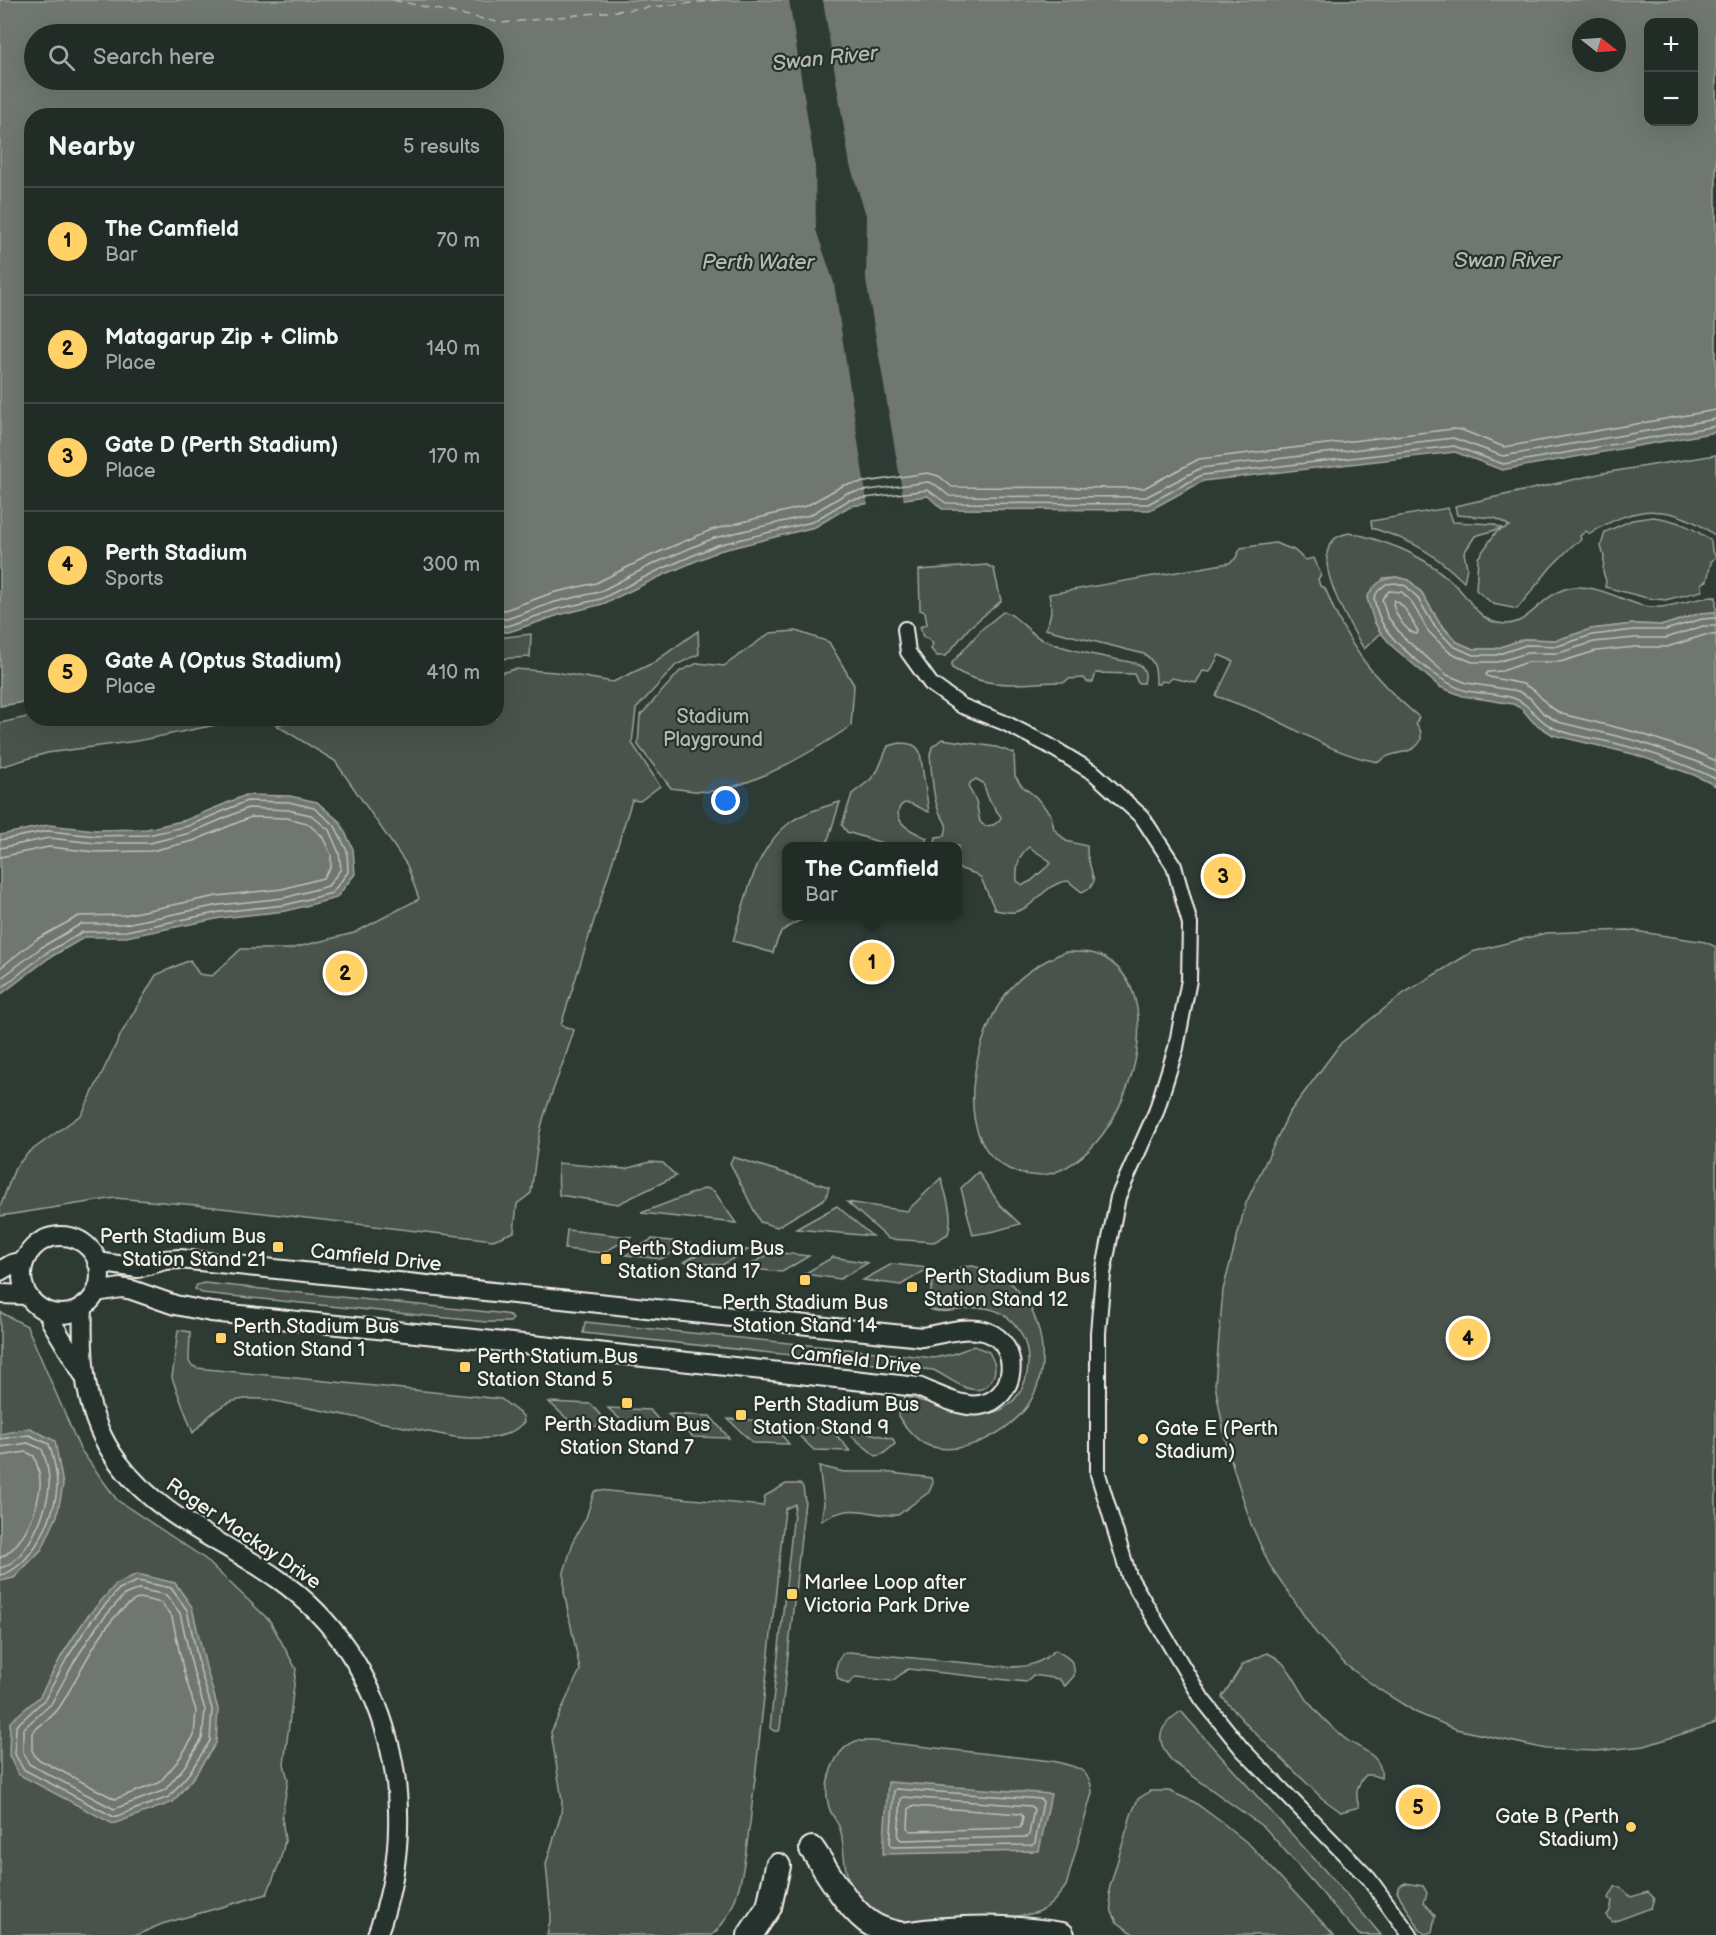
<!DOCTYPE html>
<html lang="en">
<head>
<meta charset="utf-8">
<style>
  :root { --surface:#222c27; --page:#2e3833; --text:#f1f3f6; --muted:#a2a7a7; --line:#3f4844; --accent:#ffd166 }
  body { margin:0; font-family:"Balsamiq Sans",sans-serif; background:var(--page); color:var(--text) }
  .controls { position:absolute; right:18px; top:18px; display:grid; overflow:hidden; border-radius:12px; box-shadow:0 6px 24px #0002 }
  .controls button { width:54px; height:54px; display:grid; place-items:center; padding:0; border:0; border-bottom:2px solid var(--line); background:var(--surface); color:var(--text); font:30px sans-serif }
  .compass { position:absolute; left:1572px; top:18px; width:54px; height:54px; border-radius:50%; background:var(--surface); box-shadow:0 6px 24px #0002; rotate:107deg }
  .you { position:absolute; left:726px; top:801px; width:21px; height:21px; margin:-15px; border:4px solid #fff; border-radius:50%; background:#1a73e8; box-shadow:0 0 0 9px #1a73e833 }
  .badge { display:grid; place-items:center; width:39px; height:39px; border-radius:50%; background:var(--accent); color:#111; font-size:20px; font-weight:700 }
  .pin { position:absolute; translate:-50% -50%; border:3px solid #fff; box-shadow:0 2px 6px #0006 }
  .popup { position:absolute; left:782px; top:842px; width:180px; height:78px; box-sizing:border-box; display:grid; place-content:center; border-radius:12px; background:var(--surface); filter:drop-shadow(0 2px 4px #0005); font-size:20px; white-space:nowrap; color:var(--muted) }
  .popup b { font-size:22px; color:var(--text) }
  .popup::after { content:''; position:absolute; left:50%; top:100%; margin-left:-12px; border:12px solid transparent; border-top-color:var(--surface) }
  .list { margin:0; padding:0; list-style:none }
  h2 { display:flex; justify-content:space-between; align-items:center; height:78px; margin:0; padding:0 24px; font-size:26px }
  h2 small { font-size:20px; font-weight:400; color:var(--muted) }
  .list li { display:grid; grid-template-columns:39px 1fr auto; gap:18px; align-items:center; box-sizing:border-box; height:108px; padding:0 24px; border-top:2px solid var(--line) }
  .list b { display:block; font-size:22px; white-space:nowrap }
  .list p { margin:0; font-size:20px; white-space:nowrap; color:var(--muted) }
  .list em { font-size:20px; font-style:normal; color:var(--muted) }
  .icon { flex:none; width:33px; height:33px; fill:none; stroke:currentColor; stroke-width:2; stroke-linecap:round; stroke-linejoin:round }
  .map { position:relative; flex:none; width:1716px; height:1935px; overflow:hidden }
  .search { position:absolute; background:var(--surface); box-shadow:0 6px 24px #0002; left:24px; top:24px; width:480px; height:66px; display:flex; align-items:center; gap:15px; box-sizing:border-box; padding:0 21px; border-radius:33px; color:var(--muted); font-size:22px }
  .panel { position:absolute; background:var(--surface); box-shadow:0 6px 24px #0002; left:24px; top:108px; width:480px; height:618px; border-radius:24px }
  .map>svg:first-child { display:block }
  .green { fill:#48524c; stroke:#9ea29a; stroke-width:1.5; fill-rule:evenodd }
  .water { fill:#6f7770; stroke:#a4a8a0; stroke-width:1.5; fill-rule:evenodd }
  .pier { fill:#2e3b34 }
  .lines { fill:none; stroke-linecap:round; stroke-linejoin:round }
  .shore { stroke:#bfc0b8; stroke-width:1.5 }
  .ferry { stroke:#b8bab2; stroke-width:1.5; stroke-dasharray:8 6; stroke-linecap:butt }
  .pedestrian-casing { stroke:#f4f1e8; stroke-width:18 }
  .minor-casing { stroke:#f4f1e8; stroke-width:22 }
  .tertiary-casing { stroke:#f4f1e8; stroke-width:28 }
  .pedestrian { stroke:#26332d; stroke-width:14 }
  .minor { stroke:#26332d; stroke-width:18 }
  .tertiary { stroke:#26332d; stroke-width:24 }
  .poi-dot { fill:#ffd166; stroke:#26332d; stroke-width:2 }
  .labels { text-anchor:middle; stroke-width:4.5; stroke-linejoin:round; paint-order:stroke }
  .park-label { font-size:20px; fill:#b8b9b1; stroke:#26332d }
  .poi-label { font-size:20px; fill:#f4f1e8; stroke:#26332d; text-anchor:start }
  .street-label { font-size:20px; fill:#f4f1e8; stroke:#26332d }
  .water-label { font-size:21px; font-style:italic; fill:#b8bab2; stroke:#26332d }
</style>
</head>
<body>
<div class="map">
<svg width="1716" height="1935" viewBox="0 0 1716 1935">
  <rect width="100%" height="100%" fill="#2e3b34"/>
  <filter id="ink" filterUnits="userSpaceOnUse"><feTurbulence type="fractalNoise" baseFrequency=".0167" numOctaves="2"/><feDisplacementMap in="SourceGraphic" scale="12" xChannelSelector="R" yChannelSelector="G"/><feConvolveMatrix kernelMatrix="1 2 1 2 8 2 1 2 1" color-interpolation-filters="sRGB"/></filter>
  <g filter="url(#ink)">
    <!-- green -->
    <path class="green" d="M1716,455V536C1673,503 1635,504 1590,534L1586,531L1580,536L1581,540L1574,544L1551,567L1517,609L1493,604L1476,590L1478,558L1496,532L1510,526L1495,518L1457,515L1455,506L1603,473Z
      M1448,508L1453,522L1493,524L1502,528L1475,536L1464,553L1467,567L1464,582C1433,552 1413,541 1372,528L1371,521Z
      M1653,517C1676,520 1693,527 1711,541L1712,551L1716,556L1711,562L1707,581L1702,583V591L1665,600L1647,598L1605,587L1606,581L1603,572L1604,557L1601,546L1605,532L1632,520Z
      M1352,533C1393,543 1429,557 1459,589C1469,599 1477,615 1491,621C1526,635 1537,597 1565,589C1591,581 1620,600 1644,606C1669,611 1691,597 1716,597V612L1701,613L1664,625L1634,624L1591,629L1557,640L1524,639L1495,649H1473L1457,642L1440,623L1422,593L1409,580L1396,577L1383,578L1374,621L1381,633L1364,649C1349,624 1296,537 1352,533Z
      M1275,543L1294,550L1305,560L1314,558L1321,575L1318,579L1320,586L1325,588C1347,645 1372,678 1419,717L1416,724L1421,732V740C1413,757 1391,749 1379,762C1339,756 1307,735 1272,718C1254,709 1235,703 1216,696L1233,661L1219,655L1210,672L1203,671L1196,683L1172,678L1168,682L1161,681L1159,684H1156C1156,671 1156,661 1144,654L1045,629C1052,617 1052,607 1049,594L1229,563L1235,559L1241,548Z
      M987,565L994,569L1001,601L969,628L946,656H937L931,649L933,644L928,639L923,637L920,627L927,624L925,612L920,610L919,570Z
      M1003,612C1014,612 1029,633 1041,639C1071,652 1107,657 1138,664C1146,670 1146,674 1144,683H1138L1134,674L1096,673L1093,682H1087L1084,678L1068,679L1065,682C1024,682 989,692 952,668V663L982,629Z
      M698,631L699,654L676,665L636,709L632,743L660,786L640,801L632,800L561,1025L574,1030C566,1057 555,1083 546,1110C537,1136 535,1166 531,1193L517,1204L514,1232L493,1240L196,1205L115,1198L0,1216V1207L15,1168L28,1153L82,1114L122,1032L156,975L190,960L199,974L212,976L241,949H289L354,933L419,899L407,865L335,761L276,725L305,718H496L497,674L515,669L555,672L613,682L653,663Z
      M796,631L829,642L854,685L851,726C815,750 757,785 713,791C699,793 685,790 671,788L638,745L640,716L680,671L698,663L724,666L770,633Z
      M531,634L530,657L497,659V638Z
      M31,716L32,718L245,719L137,741L47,753L0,767V723Z
      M942,739L996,747L1014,753L1015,776L1021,785L1036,797L1051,815L1054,829L1066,841L1087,846V854L1094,881L1090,888L1082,892L1068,881C1044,883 1035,909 1014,912C1008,913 1001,911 995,910L981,878L976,874L958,868V846H934L936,837L944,836C951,823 941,819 938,809C932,793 932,772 930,755L932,747ZM976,779L983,783L989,800L1001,817L999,821L993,825L985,826L980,822L976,801L969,788L970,783ZM1029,847L1050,861V864L1031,881L1023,885L1017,881C1016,868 1018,855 1029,847Z
      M900,743C909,744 915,743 920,752L929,812C922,810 913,802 906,803C903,803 900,806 899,809C894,825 916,833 927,838L924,846H892L847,832L842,825L852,794L870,780L878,770L888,746Z
      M840,802L826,846H786V916H804L803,919C781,930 780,929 773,953L733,941C746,899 754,848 792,821C805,812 824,807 840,802Z
      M1628,930L1705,942L1716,947V1723L1645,1746L1596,1751L1546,1749L1456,1729L1417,1713L1380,1690L1346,1665L1316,1633L1269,1564L1251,1524L1234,1470L1225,1438L1215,1385L1223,1290L1246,1203L1289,1113L1341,1043L1404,993L1472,952L1546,933Z
      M1065,952C1078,952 1092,951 1105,958C1188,1006 1102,1214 1009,1169C948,1139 975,1032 1009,990C1024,972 1043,961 1065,952Z
      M733,1157L829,1187L826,1198L777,1227L760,1222L730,1163Z
      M650,1162L663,1163L676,1176L618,1204L559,1195L558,1163L625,1169Z
      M978,1172L1000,1205L1020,1224L995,1231L973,1235L961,1188Z
      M941,1178C946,1196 954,1215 948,1234L934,1242L889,1239L847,1202L907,1211Z
      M706,1188L714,1191L736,1223L641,1213Z
      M837,1206L872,1236L796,1229Z
      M567,1230L631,1237L603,1253L565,1249Z
      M652,1239L689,1243L661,1259L626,1255Z
      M712,1246L748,1250L722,1265L684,1262Z
      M773,1252L809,1256L782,1272L744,1268Z
      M833,1257L868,1263L840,1279L804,1274Z
      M892,1264L929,1268L901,1285L863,1280Z
      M973,1266C982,1269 992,1270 1000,1275C1040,1300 1055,1360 1030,1402C1013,1431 961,1459 927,1445C917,1441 904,1426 898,1416L905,1397C927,1401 975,1419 995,1412C1038,1397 1038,1333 1001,1313C975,1299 954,1318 929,1309L928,1302L933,1282L961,1267Z
      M204,1283L498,1313L510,1315L513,1319L510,1322H486L202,1293L195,1289L197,1285Z
      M0,1312L27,1326L80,1449L117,1500L204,1558L270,1621L296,1669L284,1764L288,1780L282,1817L285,1841L280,1861L267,1894L162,1924L137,1935H0Z
      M585,1322L934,1358L953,1354L974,1346L989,1352C994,1361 998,1369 992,1379C978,1405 950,1377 933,1370L583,1333Z
      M178,1330L190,1332L189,1361L191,1365L197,1368L501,1399L523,1416L524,1422C506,1442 477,1439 454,1437L270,1400C231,1395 219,1404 193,1433L172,1378Z
      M549,1402L591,1404L610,1427L574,1425Z
      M608,1408L650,1410L669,1432L633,1431Z
      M668,1414L710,1416L729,1438L693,1437Z
      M728,1419L770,1421L789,1444L753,1443Z
      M789,1426L831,1429L850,1451L814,1450Z
      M861,1431L893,1439L895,1444L883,1454L876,1456L849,1434Z
      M819,1466L844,1472H883L925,1477L931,1478L933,1483L929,1492L898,1515C864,1516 856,1501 821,1521L824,1504Z
      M786,1484H800L803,1487L805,1501L780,1728L779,1731H774L770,1728L795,1504L785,1509L750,1823C744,1860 742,1909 712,1935H547L551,1916L546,1864L561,1814L562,1800L551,1732L580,1670L564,1592V1572L574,1539L586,1518L594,1492L598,1490L763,1506L765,1496Z
      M1055,1650C1067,1657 1076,1660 1074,1676L1065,1686L1059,1679L1033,1675L1026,1682L908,1669L892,1681L856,1677L848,1684L838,1679C835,1669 836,1662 842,1654L849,1652L1010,1667C1029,1667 1042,1663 1055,1650Z
      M1267,1653C1289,1661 1295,1683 1308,1701C1314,1710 1322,1717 1330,1725C1335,1730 1341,1736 1347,1740C1362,1750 1384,1756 1381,1778L1372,1775H1366C1356,1785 1355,1794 1359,1807L1341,1812L1323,1799L1249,1727L1222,1697L1243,1664Z
      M1181,1711C1246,1787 1317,1858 1381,1935H1359L1266,1829L1172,1761C1153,1739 1159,1726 1181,1711Z
      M856,1741H874L1052,1761C1073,1766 1091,1767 1092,1793L1066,1886C1058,1896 1052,1906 1040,1911C1020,1920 969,1916 945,1917C930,1917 914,1922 899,1922C894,1922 887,1921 882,1918C877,1916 872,1910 868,1906C840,1879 847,1866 841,1832C839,1822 831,1816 829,1807C822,1785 833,1750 856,1741Z
      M1150,1791H1169L1194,1802L1224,1824L1250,1845L1334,1935H1135L1117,1922L1112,1912L1109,1890L1131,1815L1138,1799Z
      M1405,1883L1423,1886L1427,1893L1424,1902L1435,1916L1432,1932L1425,1934L1420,1930L1397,1892L1400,1886Z
      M1615,1887H1620L1631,1897L1648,1892L1654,1898L1651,1908L1613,1922L1606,1916L1610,1911L1612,1901L1609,1898Z"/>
    <!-- water -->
    <path class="water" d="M0,0H1716V432L1502,470L1455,452L1203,481L1150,510L942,509L928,496L850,506L815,527L719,551L659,577L603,604L559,615L509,632H496V116H32L31,701L0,706ZM1648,22H1694V122H1648ZM1581,27H1617V63H1581ZM34,34H494V80H34Z
      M1396,577L1409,580L1422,593L1440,624L1457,642L1473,649H1495L1524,639L1557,640L1591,629L1634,624L1664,625L1701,613L1716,612V786L1694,775L1633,754L1553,735L1534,723L1522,709L1513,704L1463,696L1440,687L1393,647L1381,633L1374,621L1367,598C1374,584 1381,579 1396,577Z
      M246,795L290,796L317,802L340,822L353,849L355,874L336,898L286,911L221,918L126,937H85L49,958L0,995V835L48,825L96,830L147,829L186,820Z
      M30,1428L55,1441L63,1485L57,1516L42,1549L14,1578L0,1581V1434Z
      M137,1574L175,1583L192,1607L206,1667L218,1709L216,1743L195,1775L173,1802L113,1824L18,1774L9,1755L10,1722L40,1696L62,1655L86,1618L116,1584Z
      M888,1782L1051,1794L1039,1851L883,1854Z"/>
    <!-- pier -->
    <path class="pier" d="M789,0H823L850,165L867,218L866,280L904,502L868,507L834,283L816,230L815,166Z"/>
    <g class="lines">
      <!-- shore -->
      <path class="shore" d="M1394,600C1406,605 1411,620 1418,631L1417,634C1405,632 1396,615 1393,604Z
        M496,610H505L552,593L596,583L650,556L711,530L806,506L844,485L928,473L939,476L952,487L1144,488L1199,459L1453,429L1462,430L1504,447L1716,410
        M1716,618L1702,619L1665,630H1634L1592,635L1558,646L1526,645L1496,655H1473L1453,646L1435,627L1417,597L1406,586L1396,583L1386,584L1378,591L1374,598C1376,609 1379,619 1385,628C1399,648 1443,685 1467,691C1483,694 1502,693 1516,699C1532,706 1539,723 1556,729C1575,737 1598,739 1618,744C1651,752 1685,764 1716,779
        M496,619H507L555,602L599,592L653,564L714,538L810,515L847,493L928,482L936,485L949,496L1146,497L1201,468L1453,438L1503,456L1716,419
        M496,626H508L557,609L601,599L657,571L717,545L812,522L849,500L928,490L946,503L1148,504L1202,475L1454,446L1503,464L1716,426
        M1716,626H1703L1666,638H1635L1594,642L1559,653H1527L1497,662H1472L1449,652L1428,631L1411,601L1402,592L1389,591L1382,599L1387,616L1403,637L1447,675L1467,683L1518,691L1530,698L1543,713L1558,722L1637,741L1698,762L1716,771
        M1716,635H1705L1667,647H1635L1596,651L1560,662H1528L1502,671L1488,672L1486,675L1489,677L1523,684L1535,691L1549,706L1562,714L1639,733L1701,754L1716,761
        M0,840L48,831L96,836L148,835L188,826L247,801L289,802L314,808L335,826L347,851L348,872L332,893L285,905L220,912L126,931L83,932L46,953L0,989
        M0,848L49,838L95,843H150L190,833L248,808L288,810L311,815L329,830L339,853L341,869L328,886L284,898L219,905L125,924H81L42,947L0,979
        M0,857L49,847L95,852L151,851L193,841L251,817L287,818L307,823L322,836L331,855V867L323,878L282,889L217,896L124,915L79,916L37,939L0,968
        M0,1439L29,1435L49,1444C53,1456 57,1473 57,1486C56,1516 31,1568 0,1575
        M0,1447L28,1443L42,1449C46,1459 50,1476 49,1486C48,1511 26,1562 0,1568
        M0,1456L26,1452L34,1456C37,1464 41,1478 40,1487C37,1512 23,1546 0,1558
        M138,1581L171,1588L187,1610L200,1669L212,1709L210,1741L190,1772L169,1797L114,1817L23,1769L15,1754L16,1726L45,1699L67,1658L91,1621L119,1589Z
        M139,1589L166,1595L180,1613L193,1670L205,1710L202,1739L184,1767L165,1790L114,1809L29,1764L23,1752V1729L51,1704L74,1662L97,1626L124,1595Z
        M140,1598L161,1603L172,1617L184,1673L196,1711L194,1736L177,1762L159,1783L115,1799L36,1758L32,1750V1733C40,1724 52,1718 59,1708C79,1678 105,1611 140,1598Z
        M896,1789L1041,1799L1043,1802L1035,1843L1032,1845L892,1847L890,1844L894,1791Z
        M903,1797L1031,1806L1034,1809L1029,1835L1027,1837L901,1840L898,1837L901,1799Z
        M912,1806L1021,1814L1023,1817L1021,1827L1019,1828L910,1831L908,1827L909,1809Z"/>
      <!-- ferry -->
      <path class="ferry" d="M393,0L502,23L719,0"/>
      <!-- pedestrian casing -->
      <g class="pedestrian-casing">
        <path id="pedestrian" d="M905,629L908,652L931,684L962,706L1005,723L1048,745L1094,773L1142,817L1174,866L1190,924L1189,980L1176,1048L1156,1112L1118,1197L1103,1274L1098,1333V1474L1129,1576L1202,1699L1242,1749L1369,1879L1410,1935"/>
      </g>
      <!-- minor casing -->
      <g class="minor-casing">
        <path id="minor" d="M22 1275a39 39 0 1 1 78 0a39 39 0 1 1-78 0Z
          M0,1271L12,1264L24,1261
          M96,1292L121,1288L132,1290L175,1305L211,1312L533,1345L918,1387C936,1394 960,1408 980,1405C1017,1399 1022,1345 987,1332C968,1325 942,1334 922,1337L180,1259L165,1260L138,1268L97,1262
          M0,1294L27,1295
          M83,1306C81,1361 84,1417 118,1462C158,1517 224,1541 278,1579C391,1658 425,1809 377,1935
          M49,1312L51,1321L83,1374"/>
      </g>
      <!-- tertiary casing -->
      <g class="tertiary-casing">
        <path id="tertiary" d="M812,1849C828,1872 849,1911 873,1925C883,1931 893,1933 904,1935
          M750,1935L769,1907L778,1866
          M902,1935C955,1927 1009,1926 1062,1935"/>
      </g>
      <!-- pedestrian -->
      <use href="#pedestrian" class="pedestrian"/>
      <!-- minor -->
      <use href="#minor" class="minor"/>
      <!-- tertiary -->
      <use href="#tertiary" class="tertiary"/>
    </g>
  </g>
  <!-- markers -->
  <g class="poi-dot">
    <rect x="272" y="1241" width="12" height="12" rx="3"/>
    <rect x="600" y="1253" width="12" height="12" rx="3"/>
    <rect x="799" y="1274" width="12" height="12" rx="3"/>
    <rect x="906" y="1281" width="12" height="12" rx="3"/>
    <rect x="215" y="1332" width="12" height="12" rx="3"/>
    <rect x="459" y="1361" width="12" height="12" rx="3"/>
    <rect x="621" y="1397" width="12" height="12" rx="3"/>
    <rect x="735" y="1409" width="12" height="12" rx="3"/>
    <circle cx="1143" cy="1439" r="6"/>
    <rect x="786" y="1588" width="12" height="12" rx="3"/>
    <circle cx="1631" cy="1827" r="6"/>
  </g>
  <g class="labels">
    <!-- park labels -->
    <g class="park-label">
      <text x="713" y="723">Stadium<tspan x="713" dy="23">Playground</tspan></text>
    </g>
    <!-- poi labels -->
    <g class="poi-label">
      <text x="266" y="1243" text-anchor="end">Perth Stadium Bus<tspan x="266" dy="23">Station Stand 21</tspan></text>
      <text x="618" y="1255">Perth Stadium Bus<tspan x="618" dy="23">Station Stand 17</tspan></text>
      <text x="924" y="1283">Perth Stadium Bus<tspan x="924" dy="23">Station Stand 12</tspan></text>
      <text x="805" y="1309" text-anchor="middle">Perth Stadium Bus<tspan x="805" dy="23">Station Stand 14</tspan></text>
      <text x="233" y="1333">Perth Stadium Bus<tspan x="233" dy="23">Station Stand 1</tspan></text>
      <text x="477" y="1363">Perth Statium Bus<tspan x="477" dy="23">Station Stand 5</tspan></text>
      <text x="753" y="1411">Perth Stadium Bus<tspan x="753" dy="23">Station Stand 9</tspan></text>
      <text x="627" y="1431" text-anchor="middle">Perth Stadium Bus<tspan x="627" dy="23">Station Stand 7</tspan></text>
      <text x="1155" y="1435">Gate E (Perth<tspan x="1155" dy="23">Stadium)</tspan></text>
      <text x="804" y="1589">Marlee Loop after<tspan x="804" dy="23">Victoria Park Drive</tspan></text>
      <text x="1619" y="1823" text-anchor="end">Gate B (Perth<tspan x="1619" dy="23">Stadium)</tspan></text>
    </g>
    <!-- street labels -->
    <g class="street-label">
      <text transform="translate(376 1257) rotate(6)" y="7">Camfield Drive</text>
      <text transform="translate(856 1359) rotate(7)" y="7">Camfield Drive</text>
      <text transform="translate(244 1533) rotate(34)" y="7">Roger Mackay Drive</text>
    </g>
    <!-- water labels -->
    <g class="water-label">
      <text transform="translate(825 58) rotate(-6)" y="7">Swan River</text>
      <text x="1507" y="267">Swan River</text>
      <text x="758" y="269">Perth Water</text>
    </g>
  </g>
</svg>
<div class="controls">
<button>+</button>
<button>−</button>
</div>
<svg class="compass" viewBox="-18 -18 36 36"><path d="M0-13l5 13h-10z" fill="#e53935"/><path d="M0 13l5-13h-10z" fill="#a2a7a7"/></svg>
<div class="you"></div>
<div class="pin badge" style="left:872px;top:962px">1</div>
<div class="popup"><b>The Camfield</b>Bar</div>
<div class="pin badge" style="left:345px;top:973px">2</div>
<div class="pin badge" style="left:1223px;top:876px">3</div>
<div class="pin badge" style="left:1468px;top:1338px">4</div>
<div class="pin badge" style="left:1418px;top:1807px">5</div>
<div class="search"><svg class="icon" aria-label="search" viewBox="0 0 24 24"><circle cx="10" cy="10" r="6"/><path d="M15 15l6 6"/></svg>Search here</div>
<section class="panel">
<h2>Nearby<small>5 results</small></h2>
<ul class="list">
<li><span class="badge">1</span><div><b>The Camfield</b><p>Bar</p></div><em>70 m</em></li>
<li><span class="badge">2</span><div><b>Matagarup Zip + Climb</b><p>Place</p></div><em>140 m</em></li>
<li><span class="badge">3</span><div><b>Gate D (Perth Stadium)</b><p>Place</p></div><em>170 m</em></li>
<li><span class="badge">4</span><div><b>Perth Stadium</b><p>Sports</p></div><em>300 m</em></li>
<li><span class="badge">5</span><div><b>Gate A (Optus Stadium)</b><p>Place</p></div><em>410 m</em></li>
</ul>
</section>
</div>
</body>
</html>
